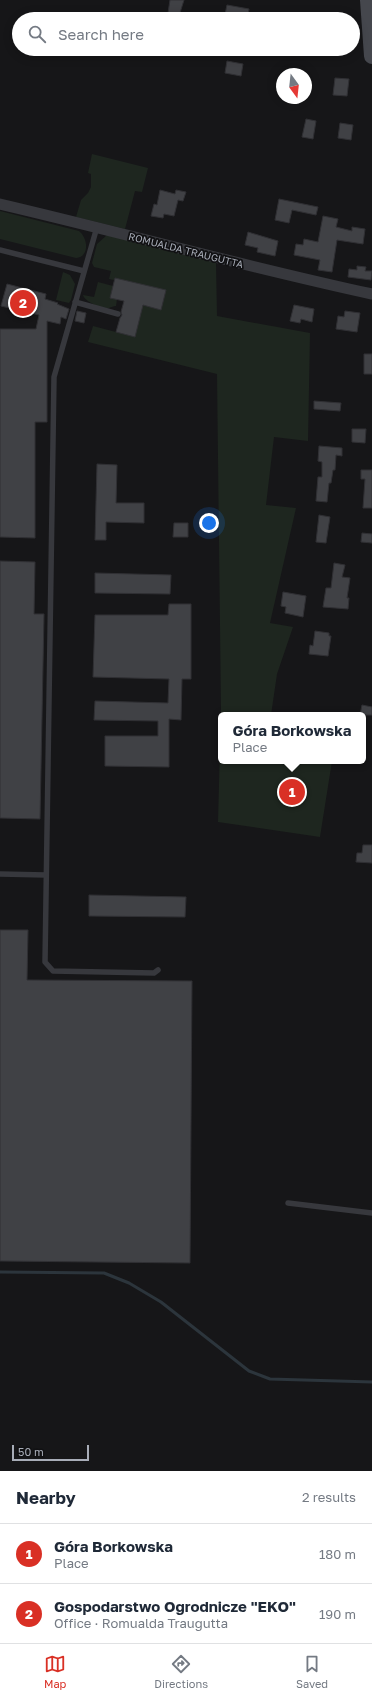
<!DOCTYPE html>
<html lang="en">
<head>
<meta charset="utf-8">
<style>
  :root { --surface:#fff; --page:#f6f6f7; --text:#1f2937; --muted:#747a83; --line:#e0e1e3; --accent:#d93025 }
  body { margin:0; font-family:"Golos Text",sans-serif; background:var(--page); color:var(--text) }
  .compass { position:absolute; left:276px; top:68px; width:36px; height:36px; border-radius:50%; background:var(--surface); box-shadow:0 2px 10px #0003; rotate:165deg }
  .scale { position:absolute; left:12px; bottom:10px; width:77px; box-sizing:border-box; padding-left:4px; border:2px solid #a8adb8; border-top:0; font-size:11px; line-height:14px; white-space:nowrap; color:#a8adb8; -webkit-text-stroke:3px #111113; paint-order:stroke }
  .you { position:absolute; left:209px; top:523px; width:14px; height:14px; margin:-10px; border:3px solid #fff; border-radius:50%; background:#1a73e8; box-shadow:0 0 0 6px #1a73e833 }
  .badge { display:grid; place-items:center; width:26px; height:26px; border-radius:50%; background:var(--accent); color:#fff; font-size:13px; font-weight:700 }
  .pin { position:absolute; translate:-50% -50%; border:2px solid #fff; box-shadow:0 1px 4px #0006 }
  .popup { position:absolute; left:218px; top:712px; width:148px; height:52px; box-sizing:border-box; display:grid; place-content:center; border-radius:6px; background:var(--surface); filter:drop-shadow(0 1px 3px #0005); font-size:13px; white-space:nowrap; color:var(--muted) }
  .popup b { font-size:15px; color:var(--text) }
  .popup::after { content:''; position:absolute; left:50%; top:100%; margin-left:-8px; border:8px solid transparent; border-top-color:var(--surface) }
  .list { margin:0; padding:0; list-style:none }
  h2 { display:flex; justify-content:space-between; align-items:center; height:52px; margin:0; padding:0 16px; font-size:17px }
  h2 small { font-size:13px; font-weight:400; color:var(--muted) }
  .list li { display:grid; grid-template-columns:26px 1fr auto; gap:12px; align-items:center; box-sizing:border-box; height:60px; padding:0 16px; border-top:1px solid var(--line) }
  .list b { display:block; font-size:15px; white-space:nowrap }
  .list p { margin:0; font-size:13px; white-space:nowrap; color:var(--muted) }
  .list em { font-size:13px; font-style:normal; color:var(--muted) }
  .icon { flex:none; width:22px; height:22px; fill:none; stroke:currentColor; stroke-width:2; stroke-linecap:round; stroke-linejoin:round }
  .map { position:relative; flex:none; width:372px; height:1471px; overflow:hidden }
  .search { position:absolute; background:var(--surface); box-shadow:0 2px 10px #0003; left:12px; right:12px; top:12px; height:44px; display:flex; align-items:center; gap:10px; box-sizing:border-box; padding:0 14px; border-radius:22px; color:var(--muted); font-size:15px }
  .sheet { height:172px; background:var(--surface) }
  nav { display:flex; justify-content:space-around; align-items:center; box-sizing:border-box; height:56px; border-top:1px solid var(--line); background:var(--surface); font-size:11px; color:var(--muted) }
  nav a { display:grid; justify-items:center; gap:2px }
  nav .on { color:var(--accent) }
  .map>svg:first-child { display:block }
  .green { fill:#1e261f }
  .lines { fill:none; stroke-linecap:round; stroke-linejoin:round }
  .stream { stroke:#2c353c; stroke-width:3 }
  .building { fill:#404145; stroke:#303034 }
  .lane { stroke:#37383d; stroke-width:5.5 }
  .street { stroke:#37383d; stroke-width:11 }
  .secondary { stroke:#45474d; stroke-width:16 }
  .labels { text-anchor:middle; stroke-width:3.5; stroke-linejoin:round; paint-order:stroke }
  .street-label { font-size:10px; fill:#a8adb8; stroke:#111113 }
</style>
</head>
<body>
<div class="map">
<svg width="372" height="1471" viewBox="0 0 372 1471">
  <rect width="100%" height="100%" fill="#161618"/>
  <!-- green -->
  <path class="green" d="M92,154L148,168L142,192L135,191L125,229L76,217L81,200L88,193L91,187V174L88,173Z
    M0,211L79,231C88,238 90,257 76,258L0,239Z
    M107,235L216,263L217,316L310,333L308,441L274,437L266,505L296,508L270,623L293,627L277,674L271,715H221V761H332L320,837L218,822L221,709L217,374L88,342L93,326L135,337L143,305L161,310L115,278L114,280L109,279L111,271L94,267L92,263L97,244Z
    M63,272L70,275L75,284L71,300L69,303L56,300Z
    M98,282L113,286L110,297L117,299L116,306C113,306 112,307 109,308C102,309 85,302 83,295L94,297Z"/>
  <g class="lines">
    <!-- stream -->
    <path class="stream" d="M0,1272L104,1273L129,1283L161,1302L249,1371L270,1379L372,1382"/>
  </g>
  <!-- building -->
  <path class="building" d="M170,0H184L179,16L168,13Z
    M227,5L249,9L247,19H224Z
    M227,61L243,64L241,76L225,73Z
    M335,78L349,79L347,96L333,95Z
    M306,119L316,121L313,139L302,137Z
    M340,123L353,125L351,140L338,138Z
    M160,190L175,194L176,190L186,192L183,201L178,200L174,216L164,214L163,218L151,216L154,204L157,205Z
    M279,199L318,207L316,215L292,210L289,223L275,220Z
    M323,216L338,219L336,227L352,231V227L365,229L363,244L337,240L332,272L318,270L320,260L294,255L296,244L303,245L304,239L318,242Z
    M248,232L278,241L275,256L257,252L258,248L245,245Z
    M357,266L366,267L365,271H372L371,280L348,277L349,269L357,270Z
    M115,278L166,290L161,310L143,305L135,337L116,332L120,318L122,315L121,312L124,301L110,298Z
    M7,284L46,294L45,299L58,303L57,304L69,309L66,319L61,317L60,324L47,321V422H35V538L0,537V329H36L39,315L1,306Z
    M294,305L314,309L312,322L301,319L300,323L290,321Z
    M77,311L86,313L84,323L75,321Z
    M345,311L360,313L357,332L336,329L338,316L344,317Z
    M364,354H372V374H364Z
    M314,401L341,403L340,411L314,409Z
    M352,429H366L365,443L352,442Z
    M319,446L342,448V456L336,455L335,470H333L331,483H329L327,502L316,501L318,477H322V462L318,461Z
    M97,464L117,465L116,503H144V523L106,522V540H95Z
    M361,470H372V508H363L365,479H361Z
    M319,515L330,517L326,543L316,542Z
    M174,523H188V537H173Z
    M362,533L372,534V543L361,542Z
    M0,561L35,562L34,614H44L40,819L0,818Z
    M334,563L345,565L342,577L350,578L347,598H349L348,609L323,607L326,588H331Z
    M95,573L171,575L170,594L95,593Z
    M283,592L306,596L303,617L285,613L286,607L281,606Z
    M169,604H191V679H182L181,720L169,719V767L105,766V736H158V721L94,720L95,701L168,703L169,679L93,677L95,615H168Z
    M315,631L329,633V636H331L328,656L309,654L310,645L313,646Z
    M362,705L372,707V715H360Z
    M363,845H372V863L356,862L357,853H362Z
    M89,895L186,897L185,917L89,916Z
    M0,930H28L27,980L192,981L190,1263L0,1261Z"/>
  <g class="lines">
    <!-- lane -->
    <path class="lane" d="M97,227L54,377L45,962L53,971L154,973L158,970
      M0,250L84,271
      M75,302L118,314
      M0,874L46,875
      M288,1203L372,1213"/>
    <!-- street -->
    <path class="street" d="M0,204C124,233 247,267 372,294"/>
    <!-- secondary -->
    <path class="secondary" d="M368,0L372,56"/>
  </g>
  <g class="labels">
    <!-- street labels -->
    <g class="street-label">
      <text transform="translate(186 250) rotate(14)" y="4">ROMUALDA TRAUGUTTA</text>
    </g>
  </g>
</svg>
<svg class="compass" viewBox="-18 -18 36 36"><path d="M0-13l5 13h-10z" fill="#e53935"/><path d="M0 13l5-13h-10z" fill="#747a83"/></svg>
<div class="scale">50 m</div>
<div class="you"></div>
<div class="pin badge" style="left:292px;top:792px">1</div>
<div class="popup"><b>Góra Borkowska</b>Place</div>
<div class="pin badge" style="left:23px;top:303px">2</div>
<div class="search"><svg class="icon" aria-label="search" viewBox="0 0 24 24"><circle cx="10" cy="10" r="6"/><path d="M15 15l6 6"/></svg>Search here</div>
</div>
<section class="sheet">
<h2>Nearby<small>2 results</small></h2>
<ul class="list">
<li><span class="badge">1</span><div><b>Góra Borkowska</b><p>Place</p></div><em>180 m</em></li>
<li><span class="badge">2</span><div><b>Gospodarstwo Ogrodnicze &quot;EKO&quot;</b><p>Office · Romualda Traugutta</p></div><em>190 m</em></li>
</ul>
</section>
<nav>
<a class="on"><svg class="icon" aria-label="map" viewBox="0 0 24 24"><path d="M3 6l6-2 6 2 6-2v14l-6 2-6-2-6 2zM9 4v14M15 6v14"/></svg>Map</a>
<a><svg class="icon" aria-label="directions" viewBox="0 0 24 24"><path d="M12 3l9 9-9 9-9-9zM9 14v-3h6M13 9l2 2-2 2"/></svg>Directions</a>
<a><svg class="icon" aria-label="saved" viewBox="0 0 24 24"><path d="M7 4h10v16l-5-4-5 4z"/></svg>Saved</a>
</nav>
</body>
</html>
